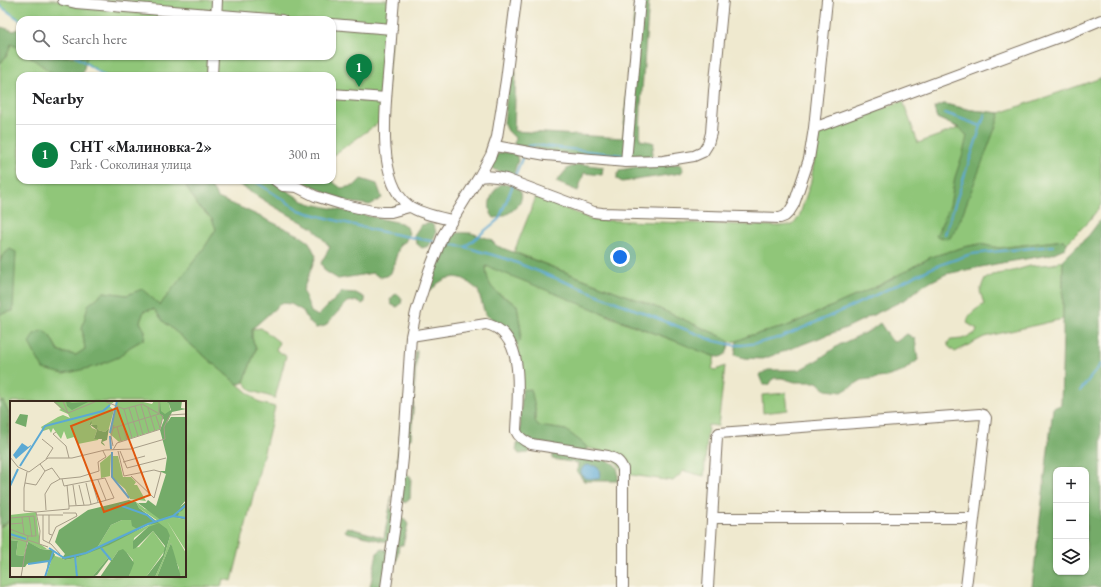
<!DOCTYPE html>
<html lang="en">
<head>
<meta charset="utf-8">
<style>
  :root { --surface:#fff; --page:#f2f2f2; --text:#202124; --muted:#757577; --line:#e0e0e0; --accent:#0b8043 }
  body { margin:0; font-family:"EB Garamond",serif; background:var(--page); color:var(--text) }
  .controls { position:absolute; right:12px; bottom:12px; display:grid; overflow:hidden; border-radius:8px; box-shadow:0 1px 3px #0004 }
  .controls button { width:36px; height:36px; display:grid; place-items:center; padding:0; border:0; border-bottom:1px solid var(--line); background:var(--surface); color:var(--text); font:20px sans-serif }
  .you { position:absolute; left:620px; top:257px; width:14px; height:14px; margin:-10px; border:3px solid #fff; border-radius:50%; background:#1a73e8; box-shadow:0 0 0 6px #1a73e833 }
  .badge { display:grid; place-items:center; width:26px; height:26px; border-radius:50%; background:var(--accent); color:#fff; font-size:13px; font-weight:700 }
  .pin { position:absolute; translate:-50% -33px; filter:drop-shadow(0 1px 2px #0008) }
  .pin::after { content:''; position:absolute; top:21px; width:14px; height:12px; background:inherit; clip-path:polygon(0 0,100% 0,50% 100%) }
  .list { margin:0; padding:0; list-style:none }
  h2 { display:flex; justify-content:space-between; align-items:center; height:52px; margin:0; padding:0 16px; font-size:17px }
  h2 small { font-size:13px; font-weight:400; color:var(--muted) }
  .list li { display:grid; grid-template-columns:26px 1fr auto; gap:12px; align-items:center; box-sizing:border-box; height:60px; padding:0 16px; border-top:1px solid var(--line) }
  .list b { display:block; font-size:15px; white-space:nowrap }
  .list p { margin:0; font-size:13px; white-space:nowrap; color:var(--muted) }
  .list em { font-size:13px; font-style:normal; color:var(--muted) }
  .icon { flex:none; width:22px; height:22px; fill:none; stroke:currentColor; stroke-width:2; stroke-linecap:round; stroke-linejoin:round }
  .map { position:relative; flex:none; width:1101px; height:587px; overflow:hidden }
  .search { position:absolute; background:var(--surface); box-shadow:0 1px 3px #0004; left:16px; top:16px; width:320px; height:44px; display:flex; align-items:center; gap:10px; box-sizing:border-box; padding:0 14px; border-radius:12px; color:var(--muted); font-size:15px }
  .panel { position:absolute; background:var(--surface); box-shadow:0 1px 3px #0004; left:16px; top:72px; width:320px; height:112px; border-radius:12px }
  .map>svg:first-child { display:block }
  .green { fill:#90c679; stroke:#66784c }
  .forest { fill:#74ab69; stroke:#586a44; fill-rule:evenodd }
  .water { fill:#5ba9d4; stroke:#4b6a79 }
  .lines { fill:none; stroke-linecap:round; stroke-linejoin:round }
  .stream { stroke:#5ba9d4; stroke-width:2 }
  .minor-casing { stroke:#7a6d5c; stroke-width:12 }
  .minor { stroke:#fff; stroke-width:10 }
  .inset-river { fill:none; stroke:#5ba9d4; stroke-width:2 }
  .inset-road { fill:none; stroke:#a79d88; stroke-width:1 }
  .view { fill:#df570d; fill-opacity:0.15; stroke:#df570d; stroke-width:2 }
  .inset-edge { fill:none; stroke:#3b2a1e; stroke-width:2 }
</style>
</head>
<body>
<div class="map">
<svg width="1101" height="587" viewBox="0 0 1101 587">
  <rect width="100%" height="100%" fill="#fbf7ec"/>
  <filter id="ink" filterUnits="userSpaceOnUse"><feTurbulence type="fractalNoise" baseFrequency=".025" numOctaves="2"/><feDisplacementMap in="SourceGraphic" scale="8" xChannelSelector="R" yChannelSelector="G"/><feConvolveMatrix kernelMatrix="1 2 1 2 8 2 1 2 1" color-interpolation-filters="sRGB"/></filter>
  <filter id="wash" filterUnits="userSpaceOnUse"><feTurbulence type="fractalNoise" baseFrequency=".012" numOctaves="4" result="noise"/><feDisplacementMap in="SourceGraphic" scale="16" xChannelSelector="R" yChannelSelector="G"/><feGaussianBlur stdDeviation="0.9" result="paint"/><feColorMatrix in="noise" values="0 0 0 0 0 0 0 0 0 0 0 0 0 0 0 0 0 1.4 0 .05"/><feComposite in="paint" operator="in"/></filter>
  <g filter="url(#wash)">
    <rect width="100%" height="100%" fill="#efe9cf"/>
    <!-- green -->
    <path class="green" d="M0,0H394L384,119L332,156V76H105L75,56H332V20H20L0,6Z
      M11,43L20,49V56H29L56,76H20V180H185L187,188L198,206L212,219L216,229L205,248L160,305L127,295L104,292L82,328L85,349L76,355L59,352L50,336L43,369L119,357L130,347L144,339L145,331L140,322L144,311L154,309L163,321L260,403L275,407L232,581L223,579L221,587H0V527L11,520V576H185V402H11V466L9,462L3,401H0V314L13,311L2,256L0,262V64L7,55Z
      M1101,78V205L1089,221L1067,243L1064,240L999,248L980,244L964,247L931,257L880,285L785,327L748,336L737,341L729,342L725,338L651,305L514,252L536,197L594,220L777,226L793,225L799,217L811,181L818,136L824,130L903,101L918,143L959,128L937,118L934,108L944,104L972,110L1000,113Z
      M1063,260V319L984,337L955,352L948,346V342L951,340L962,339L976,333L977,329L967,323C968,313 976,310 984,304L980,291L984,280L992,275L1013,271L1030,266L1053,264Z
      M486,265L584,304L613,318L697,349L715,357L712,369L716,370L725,366L718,426L708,425L704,476L684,471L673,481L625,474L609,453L587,448L584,444L565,430L539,426L535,421V407L522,390L521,369L517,344L520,341L521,331L517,305L493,290L487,280Z
      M261,328L279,342L276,350L286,356L275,398L252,391L244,382L256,349L252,338V329Z
      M786,393L788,410L763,413L762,395Z"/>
    <!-- forest -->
    <path class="forest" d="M635,0H649L641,103L640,140L651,142L654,143L651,159L572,155L514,145L515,138L508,131L504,123L509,72L513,70L516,72L514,131L623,138Z
      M1,27L14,31L20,28V49L11,44L7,55L0,64V29Z
      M29,56H87L82,76H56Z
      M944,104L972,110L1000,113L996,126L959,223L950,238L947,239L936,236L950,205L955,177L963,153L967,136L960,128L937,118L934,108Z
      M503,152L516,154L518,160L513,176H510L493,169L490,164C494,158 496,153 503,152Z
      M581,164L603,167L602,175L584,173L578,191L556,182L568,168Z
      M678,164L682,166L683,170L681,173L622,182L617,179V175L620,170L636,167Z
      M332,178L333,182L341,188L354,186L361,179L377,184L382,198L370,205L348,202L336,199L320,189L304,182L290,183L291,180H332Z
      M185,180H205L209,184L218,198L244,209L299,235L309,242L316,256L303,290L311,312L318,316L342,292L356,293L365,298V302L362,304L356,301L347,302L325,326L316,328L309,322L303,311L291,304L281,303L252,329V338L256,349L244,382L240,384L236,383L163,321L154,309L144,311L140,322L145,331L144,339L130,347L119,357L97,366L64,374L43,369L29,343L34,334L43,330L50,336L59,352L76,355L85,349L82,328L88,305L104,292L127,295L142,289L160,305L204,248L216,229L212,219L198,206L187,188Z
      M232,180H271L303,201L312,204L401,223L407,227L409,234L405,242L400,244L391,273L387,276L380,277L373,273L338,279L325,271L321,263L330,247L313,228L273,206Z
      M501,184C539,186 517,216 494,218C485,207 491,192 501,184Z
      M1101,219V587H1032L1053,408L1061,405L1063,334V260L1089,235ZM1056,470H1086V572H1056Z
      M431,223C440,232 434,237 429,246L422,248L416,243L414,235L421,225Z
      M471,233L490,239L497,246L651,305L725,338L729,342C728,349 728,355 720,357C715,358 685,345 678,342C613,318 550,291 486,266C487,291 498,293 517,305L521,331L520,341L517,344L513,341L500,325L485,314L478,290L464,279L455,277L445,279L437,284L431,291L428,290C430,279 440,240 449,235C455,232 465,233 471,233Z
      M1064,240L1067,243L1065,248L1049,255L996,264L946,274L924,285L906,299L846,328L763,359L744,358L735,355L737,341L748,336L785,327L880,285L931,257L964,247L980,244L999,248Z
      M10,249L16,252L13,311L0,314V262L2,256Z
      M398,294L402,299L401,304L397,307L392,305L390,300L394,295Z
      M880,323L892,341L896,342L907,334L915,339L918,360L902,372L886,377L862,380L842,392L826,390L817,382H795L782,378H774L769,385H763L759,375L768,370H799L819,359L839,345L871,330Z
      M415,351H417L411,439H407L398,461L397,460L402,421L408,425L411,415Z
      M531,389L535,407V421L539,426L566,430L584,444L587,448L586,457C593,459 612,459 616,466C619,470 618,476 618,481H584L577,472L578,463L552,459L553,445L533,442L529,453L519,454L516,450L520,432L522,390Z
      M0,401H3L9,413V461L11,466V520L0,527Z
      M401,464L404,472L411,477L410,499L405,503L401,498L402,485L395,480L397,466Z
      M392,495L390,507L397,517L403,518L408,524L403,545H399L397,560L388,559L384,581L381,583V586L382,587H370L377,553L382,549L391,551V543L346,532L345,530L346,528L347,527L384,538Z"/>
    <!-- water -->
    <path class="water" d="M587,465L595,466L599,469L600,477L597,479L585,478L581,475V470L584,466Z"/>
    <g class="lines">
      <!-- stream -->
      <path class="stream" d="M0,6L20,20
        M75,56L105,76
        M945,113L981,126
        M528,146L535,145L622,155
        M515,176L523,156
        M253,180L299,210L308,213L373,230L436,242
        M945,234L985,114
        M443,243L465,247L499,219L513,185
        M465,247L507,259L715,341L733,345H742L758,343L782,337L846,309L934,267L971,254L1053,246
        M1080,391L1101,364"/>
    </g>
  </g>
  <g filter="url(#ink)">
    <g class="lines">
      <!-- minor casing -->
      <g class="minor-casing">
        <path id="minor" d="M63,0L76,3L282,20
          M394,0C392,21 391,43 389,64C386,101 375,179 408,205C418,213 438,217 451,220
          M216,20L217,0
          M332,24L392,29
          M212,76L213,56
          M332,94L386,98
          M814,128L1070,33L1101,20
          M495,146L546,155L626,162L663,161L694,156L703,152L708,144L711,133L714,91L723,0
          M626,162L640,0
          M479,177C489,175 496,176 506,179L594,212L602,213L780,218L785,216L789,212L794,204L809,159L814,128L827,0
          M275,180L283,186L297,187L315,196L341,204L372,211L383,212H391L409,207
          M411,336L486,324C528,333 517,400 516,431C519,438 524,441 531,444L608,456C616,459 620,461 623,469V587
          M712,518H974
          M386,587L398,504L403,458L411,336L416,312L429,271L443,235L479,177L491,155L497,137L506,80L516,0
          M708,587L717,437L719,433L980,414L984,415L986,418L966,587"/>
      </g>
      <!-- minor -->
      <use href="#minor" class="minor"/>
    </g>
  </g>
  <!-- overview -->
  <g transform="translate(10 401)">
    <rect width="176" height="176" fill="#efe9cf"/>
    <path d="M43,0H105L99,5L104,9L99,27L95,31L88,29V27L79,22L82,27L87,29L84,38L89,37L88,39L68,43L64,36L57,38L54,30L51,38L43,27L41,32L39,28L33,30L31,26L48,16L53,14L60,17L58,13L49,9L51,8ZM107,0H129L142,3L144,0H155L159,3L161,12L153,15L150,28L109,41L100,33ZM101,53L100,75L91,77L90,62ZM103,55H108L113,76H121L126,81L124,84H127L136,100L120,98L115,88L105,79L102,75ZM126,101L135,108L140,109L152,120L160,115L176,119V150L157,120L176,152V176L168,174L169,167L164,156L161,142L147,176H145L154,156L160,135L138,126L124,137L123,147L129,146L143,130L156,148L136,176H116L119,175L123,159L117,152L108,150L102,159L92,148L98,157L82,176H67L66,158V176H36L43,154L55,159L66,157L148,120L129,107ZM176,105V117L147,115V111L165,114ZM26,111L30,143L37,148H31L17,141L14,155L6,154L8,140L0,139V114ZM112,119H121L128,128L87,147L101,124Z" fill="#90c679"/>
    <path d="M56,0L62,2L78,1L62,9L57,5ZM150,0L151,10L155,13L161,9L159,3L155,0H172L171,7L176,8L162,11L157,22L161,16H176V99L170,106L176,101V105L172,110L166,112H169L168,115L176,117V119L160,115L152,120L128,102H136L138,99L146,105L156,73L149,70H155L157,56L150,29L154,19L149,11ZM10,13L18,14L16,26L5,22ZM82,20L81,24H87L88,29L95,31L99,27L97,39L92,41L94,43L95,45L91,42L92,38H84L87,29L79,23ZM119,99L126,101L129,107L149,122L138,124L99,144L66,157L55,159L46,155L52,157L55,153L45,141L49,129L78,109ZM112,119H121L122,125L127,128L87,147L101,124ZM149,122L157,128L160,135L154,156L145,176H136L153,154L155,145L143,130L126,147L123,148V140L138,126ZM0,139L8,140L6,154L14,155L18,141L31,148L42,149L45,154L38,165L36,176L38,160L17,163L15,166H0ZM161,142L171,176H147L158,149ZM92,148L102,159L108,150L113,148L117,152L124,162L119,175L90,176L101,160L99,158L87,174L82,176L98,157Z" fill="#74ab69" fill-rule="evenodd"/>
    <path d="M12,42L18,46L21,44V45L6,58L3,54Z" fill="#5ba9d4"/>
    <path class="inset-river" d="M100,32L107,0M100,35L101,48M102,51V76L119,97M10,65L35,25L93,10L100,4M0,85L8,68M109,104L137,114L145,121M163,115L176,117M0,133L16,138M39,147L54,157L76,152L138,123L163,115L176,104M91,147L101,159M65,155L67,176M18,163L39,160M35,176L43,151"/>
    <path class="inset-road" d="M43,0L58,12L87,0M53,0L58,12M94,0L114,8L132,3L153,15L150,28M131,4L139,32M125,5L133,34M108,6L117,39M119,7L128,35M138,7L145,30M114,8L122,37M146,15L150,27M107,26L111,40M103,27L149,13V0M46,31L43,33L56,45L59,57M32,38L43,47L36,58M103,45L101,35L104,24M103,49L107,42L151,28M108,50L114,75L144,69L151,71L144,97L121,75M110,50L117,67L156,57M0,56L8,66L19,71L38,57H62L95,49L121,48L155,38L154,26L160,14L176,13M113,61L135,55M30,63L35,70L42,67L50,78M17,71L14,87V110L26,111L30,130L29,142M52,78L54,85L95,77L104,97L79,104L59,105L57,84M88,79L96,99M82,81L88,101M15,82L26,84L35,70M76,82L81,103M63,84L66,104M69,84L74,104M36,109L35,93L41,83L50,78L70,76L89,70L88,61L96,56L93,50M26,111L59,108V105M27,114H53M33,114V139L41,143L50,153M39,114V133L42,134M19,115L22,136M12,116L14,133M0,117L24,115L26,135H18L0,128M0,123L13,122M0,136L18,141M18,139L38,146M39,142L46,126L67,115L66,112H53M11,176L18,135"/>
    <path class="view" d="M107,7L140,94L94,111L61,25Z"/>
    <rect width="176" height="176" class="inset-edge"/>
  </g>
</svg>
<div class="controls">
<button>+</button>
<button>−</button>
<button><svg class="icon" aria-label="layers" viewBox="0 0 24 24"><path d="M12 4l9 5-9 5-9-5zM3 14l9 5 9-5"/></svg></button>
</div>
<div class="you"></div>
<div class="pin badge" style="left:359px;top:87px">1</div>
<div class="search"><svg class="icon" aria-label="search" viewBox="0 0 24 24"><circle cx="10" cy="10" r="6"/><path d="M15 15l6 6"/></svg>Search here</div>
<section class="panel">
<h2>Nearby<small></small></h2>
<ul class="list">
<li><span class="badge">1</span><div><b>СНТ «Малиновка-2»</b><p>Park · Соколиная улица</p></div><em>300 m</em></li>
</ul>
</section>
</div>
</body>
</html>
